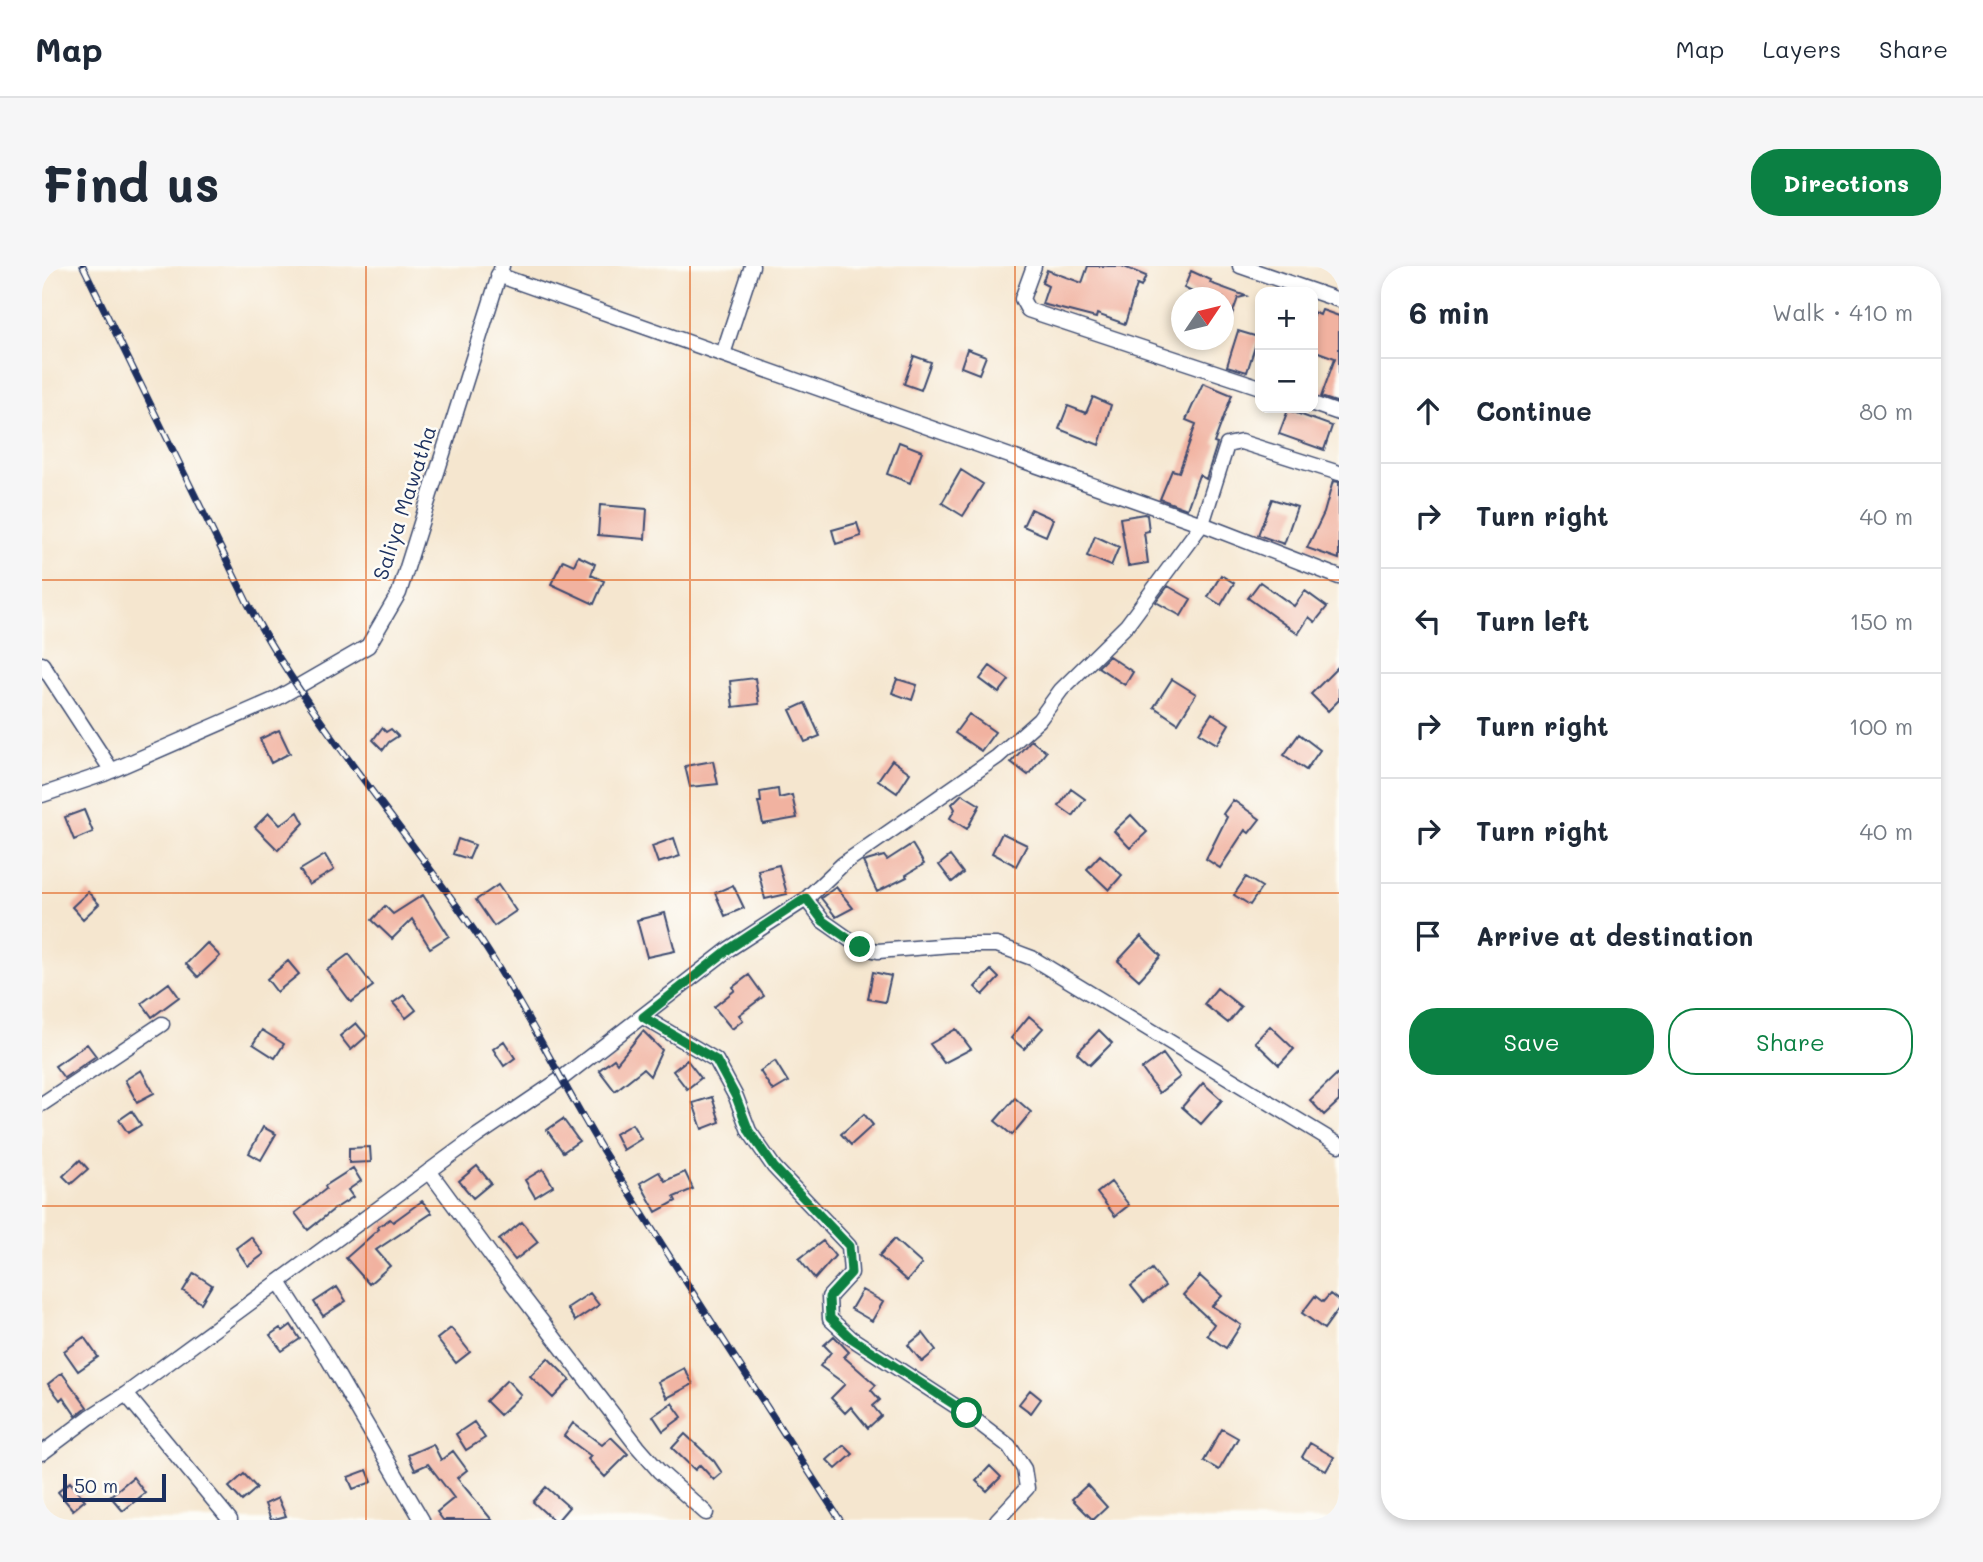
<!DOCTYPE html>
<html lang="en">
<head>
<meta charset="utf-8">
<style>
  :root { --surface:#fff; --page:#f6f6f7; --text:#1f2937; --muted:#747a83; --line:#e0e1e3; --accent:#0b8043 }
  body { margin:0; font-family:Mali,sans-serif; background:var(--page); color:var(--text) }
  .controls { position:absolute; right:21px; top:21px; display:grid; overflow:hidden; border-radius:14px; box-shadow:0 4px 10px #0003 }
  .controls button { width:63px; height:63px; display:grid; place-items:center; padding:0; border:0; border-bottom:2px solid var(--line); background:var(--surface); color:var(--text); font:35px sans-serif }
  .compass { position:absolute; left:1129px; top:21px; width:63px; height:63px; border-radius:50%; background:var(--surface); box-shadow:0 4px 10px #0003; rotate:55deg }
  .scale { position:absolute; left:21px; bottom:18px; width:103px; box-sizing:border-box; padding-left:7px; border:4px solid #1b2f5e; border-top:0; font-size:19px; line-height:24px; white-space:nowrap; color:#1b2f5e; -webkit-text-stroke:5px #fdfcf7; paint-order:stroke }
  .stop { position:absolute; width:21px; height:21px; margin:-16px; border:5px solid #0b8043; border-radius:50%; background:#fff }
  .stop.end { background:#0b8043; border-color:#fff; box-shadow:0 2px 7px #0008 }
  .list { margin:0; padding:0; list-style:none }
  h2 { display:flex; justify-content:space-between; align-items:center; height:91px; margin:0; padding:0 28px; font-size:30px }
  h2 small { font-size:23px; font-weight:400; color:var(--muted) }
  .list li { display:grid; grid-template-columns:46px 1fr auto; gap:21px; align-items:center; box-sizing:border-box; height:105px; padding:0 28px; border-top:2px solid var(--line) }
  .list b { display:block; font-size:26px; white-space:nowrap }
  .list em { font-size:23px; font-style:normal; color:var(--muted) }
  .actions { display:flex; gap:14px; padding:21px 28px }
  .actions a { flex:1; padding:16px 0; border:2px solid var(--accent); border-radius:28px; text-align:center; font-size:24px; color:var(--accent) }
  .actions .main { background:var(--accent); color:#fff }
  .icon { flex:none; width:38px; height:38px; fill:none; stroke:currentColor; stroke-width:2; stroke-linecap:round; stroke-linejoin:round }
  .map { position:relative; flex:none; width:1297px; height:1254px; overflow:hidden; border-radius:28px }
  header { display:flex; align-items:center; gap:42px; box-sizing:border-box; height:98px; padding:0 35px; background:var(--surface); border-bottom:2px solid var(--line) }
  header strong { font-size:33px }
  nav { display:flex; gap:38px; margin-inline-start:auto; font-size:24px }
  .intro { display:flex; align-items:center; justify-content:space-between; box-sizing:border-box; height:168px; padding:0 42px }
  h1 { margin:0; font-size:49px }
  .button { padding:18px 32px; border-radius:28px; background:var(--accent); color:#fff; font-size:24px; font-weight:700 }
  main { display:flex; gap:42px; padding:0 42px }
  aside { flex:1; background:var(--surface); border-radius:28px; box-shadow:0 4px 10px #0003 }
  .map>svg:first-child { display:block }
  .building { fill:#f1b2a0 }
  .lines { fill:none; stroke-linecap:round; stroke-linejoin:round }
  .minor-casing { stroke:#3c4a6f; stroke-width:17 }
  .minor { stroke:#fff; stroke-width:14 }
  .rail-casing { stroke:#1b2f5e; stroke-width:7 }
  .rail { stroke:#fdfcf7; stroke-width:4.5; stroke-dasharray:13; stroke-linecap:butt }
  .route { stroke:#0b8043; stroke-width:9 }
  .grid { fill:none; stroke:#de5710; stroke-width:2; stroke-opacity:0.55 }
  .labels { text-anchor:middle; stroke-width:5; stroke-linejoin:round; paint-order:stroke }
  .street-label { font-size:21px; fill:#1b2f5e; stroke:#fdfcf7 }
</style>
</head>
<body>
<header>
<strong>Map</strong>
<nav><a>Map</a><a>Layers</a><a>Share</a></nav>
</header>
<div class="intro"><h1>Find us</h1><a class="button">Directions</a></div>
<main>
<div class="map">
<svg width="1297" height="1254" viewBox="0 0 1297 1254">
  <rect width="100%" height="100%" fill="#fdfcf7"/>
  <filter id="ink" filterUnits="userSpaceOnUse"><feTurbulence type="fractalNoise" baseFrequency=".0143" numOctaves="2"/><feDisplacementMap in="SourceGraphic" scale="14" xChannelSelector="R" yChannelSelector="G"/><feConvolveMatrix kernelMatrix="1 2 1 2 8 2 1 2 1" color-interpolation-filters="sRGB"/></filter>
  <filter id="wash" filterUnits="userSpaceOnUse"><feTurbulence type="fractalNoise" baseFrequency=".00686" numOctaves="4" result="noise"/><feDisplacementMap in="SourceGraphic" scale="28" xChannelSelector="R" yChannelSelector="G"/><feGaussianBlur stdDeviation="1.57" result="paint"/><feColorMatrix in="noise" values="0 0 0 0 0 0 0 0 0 0 0 0 0 0 0 0 0 1.4 0 .05"/><feComposite in="paint" operator="in"/></filter>
  <g filter="url(#wash)">
    <rect width="100%" height="100%" fill="#f5e6cf"/>
    <g id="blocks">
      <!-- building -->
      <path class="building" d="M1046,0H1080L1104,10L1099,21L1095,19L1083,58L1055,48L1054,52L1000,38L1006,20L1000,17L1005,4L1040,17Z
        M1149,5L1169,14L1168,17L1204,30L1196,32L1183,68L1181,32H1162L1142,22Z
        M1280,44L1297,50V137L1279,131L1293,92L1271,84V46L1278,49Z
        M1196,65L1216,71L1205,106L1185,100Z
        M925,83L944,90L937,108L919,101Z
        M872,90L889,96L879,124L862,118Z
        M1161,117L1190,129L1172,177L1175,178L1164,213L1157,209L1145,243L1118,233L1130,204L1137,206L1154,158L1144,154Z
        M1051,131L1069,139L1057,179L1017,163L1026,140L1044,147Z
        M1246,144L1290,160L1282,184L1237,168Z
        M857,176L880,185L868,217L845,208Z
        M919,204L941,218L921,250L900,237Z
        M1291,215L1297,216V293L1265,282L1282,247Z
        M1230,233L1255,241L1242,278L1216,269Z
        M558,239L605,243L603,273L556,269Z
        M989,243L1011,253L1004,270L981,260Z
        M1102,248L1105,249L1107,265L1102,266L1106,297L1086,300L1078,252Z
        M815,257L819,270L794,278L790,264Z
        M1053,270L1077,281L1069,300L1045,290Z
        M536,290L553,298L549,309L562,315L552,338L509,318L521,294L532,299Z
        M1179,309L1192,317L1179,339L1166,331Z
        M1218,316L1252,340L1263,325L1285,341L1273,356L1267,351L1256,368L1206,332Z
        M1126,320L1149,333L1139,350L1114,336Z
        M1067,390L1091,406L1083,419L1056,401Z
        M948,400L967,414L957,427L938,413Z
        M1297,400V434L1286,445L1269,428Z
        M713,412L717,438L691,441L688,415Z
        M855,413L875,419L870,434L850,427Z
        M1130,413L1154,428L1136,457L1112,441Z
        M763,437L778,470L763,476L748,444Z
        M1170,447L1187,458L1175,478L1157,467Z
        M927,448L953,466L939,485L913,467Z
        M340,462L344,466L349,463L356,470L347,476L341,484L331,474Z
        M237,464L248,487L229,497L218,473Z
        M1257,468L1278,484L1264,504L1242,489Z
        M989,474L1004,486L986,509L969,496Z
        M850,494L868,507L855,527L836,514Z
        M671,495L676,518L648,521L643,500Z
        M736,523L737,532L750,529L755,552L721,558L716,536H719L718,526Z
        M1029,523L1043,533L1031,550L1017,540Z
        M920,528L938,539L925,563L908,552L913,543L910,538Z
        M1191,534L1218,553L1207,567L1203,564L1178,602L1164,593L1185,551L1181,548Z
        M42,544L51,566L32,574L23,551Z
        M256,546L262,557L236,584L213,561L227,547L238,559Z
        M1089,549L1105,566L1088,582L1072,565Z
        M960,567L985,579L974,600L950,587Z
        M632,572L638,590L616,597L610,580Z
        M416,573L433,579L427,593L411,588Z
        M870,578L882,598L864,609L865,611L835,626L821,596L842,590L845,594Z
        M283,589L292,604L267,619L258,604Z
        M1058,589L1080,609L1067,624L1045,603Z
        M908,590L921,607L910,616L897,599Z
        M737,599L745,628L723,633L716,604Z
        M1204,611L1220,621L1208,639L1192,629Z
        M456,619L474,645L452,660L434,634Z
        M691,619L702,642L683,650L673,627Z
        M794,621L811,642L794,651L779,632Z
        M46,626L57,638L41,653L30,641Z
        M381,629L407,670L388,682L370,653L350,673L330,654L343,640L351,648Z
        M623,647L633,685L605,691L595,654Z
        M1099,670L1119,690L1097,714L1076,695Z
        M165,677L178,690L156,711L144,698Z
        M307,688L331,720L309,736L285,704Z
        M246,695L257,708L235,726L225,713Z
        M949,704L957,712L941,729L933,721Z
        M831,706L849,710L843,736L826,733Z
        M707,709L722,730L697,749L701,754L690,763L672,741L693,724L691,721Z
        M127,717L137,731L110,751L100,737Z
        M1175,722L1199,741L1186,757L1162,738Z
        M362,729L374,744L364,752L351,737Z
        M987,750L1001,762L982,783L969,772Z
        M314,757L325,770L309,784L298,770Z
        M1228,760L1252,783L1237,799L1213,776Z
        M914,763L929,783L902,797L888,778Z
        M220,764L242,778L233,792L211,778Z
        M1057,764L1070,777L1048,799L1035,787Z
        M601,765L620,784L608,810L601,803L573,825L557,804L572,793L575,797Z
        M462,775L473,792L462,800L451,783Z
        M45,778L54,790L22,812L13,800Z
        M1121,788L1138,811L1117,827L1100,803Z
        M645,794L659,812L645,823L631,805Z
        M733,795L746,816L731,825L718,805Z
        M99,804L112,827L95,836L83,814Z
        M1297,806V835L1282,849L1268,834Z
        M1161,817L1180,834L1159,858L1140,841Z
        M670,831L678,856L660,863L651,837Z
        M973,832L989,846L970,869L953,855Z
        M90,845L99,859L86,867L77,854Z
        M822,848L831,859L809,879L799,868Z
        M521,853L537,875L521,886L505,864Z
        M590,858L599,873L581,884L573,868Z
        M221,861L234,868L219,894L207,887Z
        M328,881L329,896L307,897V882Z
        M38,894L46,903L29,918L21,910Z
        M435,900L449,917L431,932L417,915Z
        M311,902L319,915L306,924L311,931L291,944L266,964L253,947L284,923L283,920Z
        M501,903L511,920L493,931L483,914Z
        M617,906L623,915L643,906L651,923L632,931L634,935L614,946L598,917Z
        M1069,916L1087,939L1073,950L1055,927Z
        M380,935L390,947L334,984L348,1000L327,1018L304,992L337,963L336,961L348,953L351,956Z
        M480,956L496,976L473,994L457,974Z
        M209,971L222,988L206,1000L194,982Z
        M852,973L880,998L865,1015L837,990Z
        M781,975L793,990L773,1013L757,993Z
        M1110,1003L1123,1020L1102,1036L1089,1020Z
        M152,1007L170,1019L159,1037L141,1025Z
        M1158,1010L1180,1030L1170,1040L1199,1059L1184,1082L1165,1069L1172,1058L1141,1029Z
        M295,1021L304,1035L281,1050L272,1036Z
        M820,1024L841,1036L830,1055L809,1043Z
        M548,1027L557,1039L533,1055L525,1042Z
        M1288,1028L1297,1035V1042L1282,1063L1260,1047L1273,1030L1281,1036Z
        M249,1059L258,1073L240,1085L228,1069L238,1062L241,1065Z
        M409,1062L428,1086L414,1097L395,1073Z
        M881,1067L894,1084L880,1096L866,1079Z
        M792,1070L807,1086L802,1091L834,1119L829,1124L838,1134L831,1140L839,1150L826,1162L809,1141L803,1147L789,1132L803,1118L778,1100L789,1086L782,1079Z
        M42,1071L56,1091L36,1105L22,1085Z
        M506,1092L528,1114L511,1132L488,1110Z
        M642,1102L651,1118L625,1132L616,1116Z
        M20,1107L45,1141L34,1150L21,1131L18,1134L6,1118Z
        M465,1114L479,1129L458,1149L444,1135Z
        M988,1124L999,1133L989,1147L977,1138Z
        M630,1137L640,1151L621,1165L611,1150Z
        M432,1156L443,1172L424,1184L414,1168Z
        M531,1157L560,1179L569,1171L586,1188L563,1211L546,1193L549,1190L522,1170Z
        M1180,1163L1196,1172L1177,1204L1162,1195Z
        M643,1168L672,1195L680,1207L672,1214L658,1199L653,1204L630,1182Z
        M1268,1177L1292,1191L1284,1205L1260,1191Z
        M391,1178L399,1194L411,1185L425,1204L415,1212L450,1254H401L395,1246L412,1232L386,1198L373,1204L366,1189Z
        M802,1179L811,1188L794,1203L785,1194Z
        M948,1200L959,1211L945,1225L934,1215Z
        M325,1204L330,1216L311,1223L306,1211Z
        M202,1208L215,1222L200,1235L187,1221Z
        M91,1211L103,1227L81,1245L68,1230Z
        M28,1216L43,1234L31,1244L16,1226Z
        M1045,1219L1065,1241L1051,1254L1030,1233Z
        M504,1221L527,1241L516,1254H511L491,1236Z
        M236,1232L244,1250L229,1254L223,1238Z"/>
    </g>
  </g>
  <g filter="url(#ink)">
    <use href="#blocks" fill-opacity="0" stroke="#3c4a6f" stroke-width="2"/>
    <g class="lines">
      <!-- minor casing -->
      <g class="minor-casing">
        <path id="minor" d="M992,0L980,33L986,44L1218,121
          M1198,0L1297,34
          M456,9L1160,258L1297,311
          M681,88L710,0
          M1271,138L1297,147
          M0,398L70,505
          M0,529L62,508L234,433L326,380L357,327L460,0
          M764,633L781,655L818,681L836,685L910,679H955L990,692L1297,879
          M601,751L674,794L694,831L707,865L732,901L807,980L809,1007L787,1031L788,1053L809,1072L924,1147L967,1180L982,1203L985,1222L955,1254
          M0,838L120,758
          M387,905L451,992L596,1181L617,1205L664,1247
          M237,1016L282,1086L380,1254
          M84,1128L188,1254
          M0,1187L48,1151L84,1128L435,870L519,813L687,683L764,633L801,598L955,491L997,454L1019,424L1085,359L1160,258L1185,179L1199,176L1297,207"/>
      </g>
      <!-- minor -->
      <use href="#minor" class="minor"/>
      <!-- rail casing -->
      <g class="rail-casing">
        <path id="rail" d="M41,0L206,338C271,460 364,563 440,676C485,744 519,816 561,885C638,1009 719,1131 798,1254"/>
      </g>
      <!-- rail -->
      <use href="#rail" class="rail"/>
    </g>
  </g>
  <g class="lines" filter="url(#ink)">
    <!-- route -->
    <path class="route" d="M818,681L781,655L764,632L687,683L601,751L674,794L694,831L707,865L732,901L807,980L809,1007L787,1031L788,1052L809,1072L925,1147"/>
  </g>
  <!-- grid -->
  <path class="grid" d="M324,0V1254M648,0V1254M973,0V1254M0,314H1297M0,627H1297M0,940H1297"/>
  <g class="labels">
    <!-- street labels -->
    <g class="street-label">
      <text transform="translate(363 237) rotate(-72)" y="7">Saliya Mawatha</text>
    </g>
  </g>
</svg>
<div class="controls">
<button>+</button>
<button>−</button>
</div>
<svg class="compass" viewBox="-18 -18 36 36"><path d="M0-13l5 13h-10z" fill="#e53935"/><path d="M0 13l5-13h-10z" fill="#747a83"/></svg>
<div class="scale">50 m</div>
<div class="stop" style="left:925px;top:1147px"></div>
<div class="stop end" style="left:818px;top:681px"></div>
</div>
<aside>
<h2>6 min<small>Walk · 410 m</small></h2>
<ul class="list">
<li><svg class="icon" aria-label="ahead" viewBox="0 0 24 24"><path d="M12 20V5M6 11l6-6 6 6"/></svg><div><b>Continue</b></div><em>80 m</em></li>
<li><svg class="icon" aria-label="right" viewBox="0 0 24 24"><path d="M7 20v-9h11M14 6l5 5-5 5"/></svg><div><b>Turn right</b></div><em>40 m</em></li>
<li><svg class="icon" aria-label="left" viewBox="0 0 24 24"><path d="M17 20v-9H6M10 6l-5 5 5 5"/></svg><div><b>Turn left</b></div><em>150 m</em></li>
<li><svg class="icon" aria-label="right" viewBox="0 0 24 24"><path d="M7 20v-9h11M14 6l5 5-5 5"/></svg><div><b>Turn right</b></div><em>100 m</em></li>
<li><svg class="icon" aria-label="right" viewBox="0 0 24 24"><path d="M7 20v-9h11M14 6l5 5-5 5"/></svg><div><b>Turn right</b></div><em>40 m</em></li>
<li><svg class="icon" aria-label="arrive" viewBox="0 0 24 24"><path d="M6 21V4h12l-3 4 3 4H6"/></svg><div><b>Arrive at destination</b></div></li>
</ul>
<div class="actions"><a class="main">Save</a><a>Share</a></div>
</aside>
</main>
</body>
</html>
